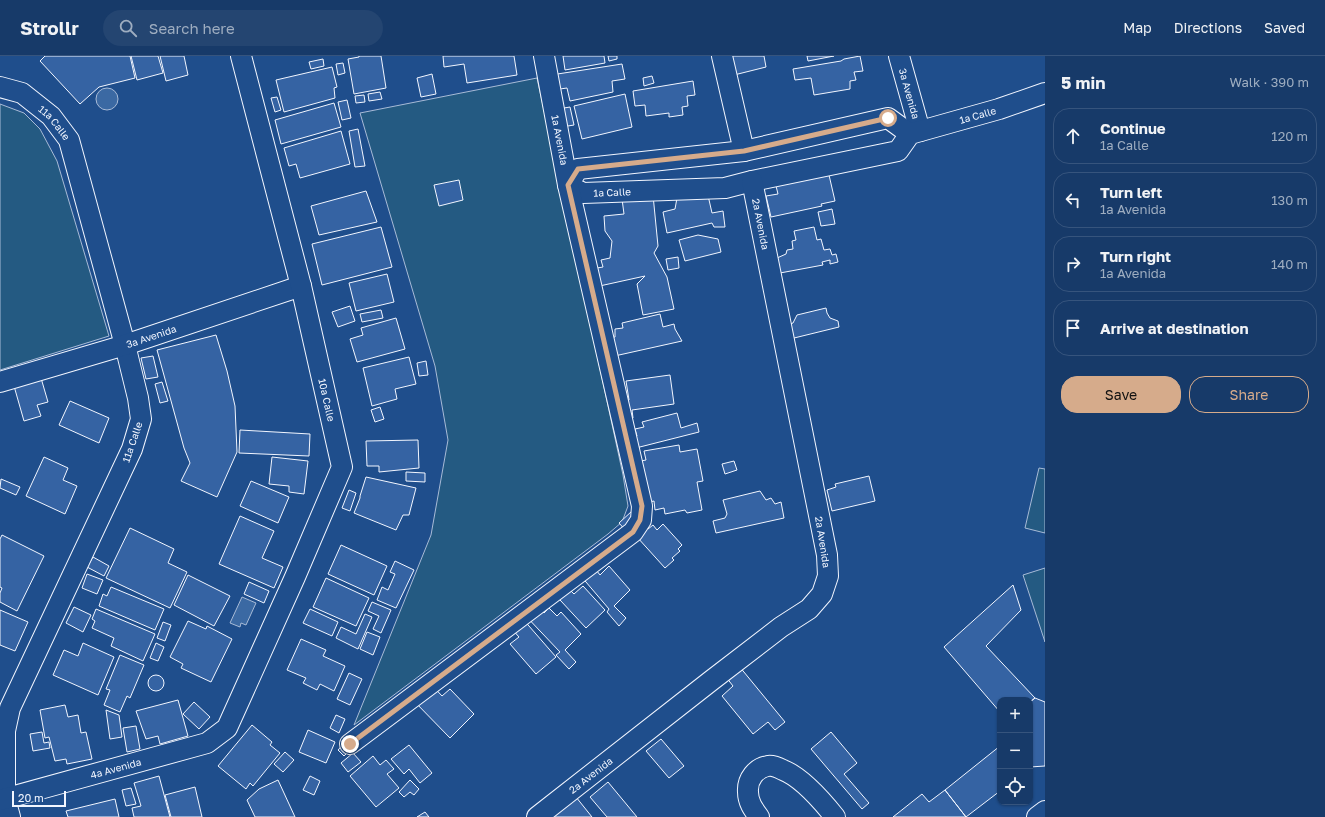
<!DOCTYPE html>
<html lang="en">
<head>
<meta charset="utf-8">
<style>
  :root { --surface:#173a69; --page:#244571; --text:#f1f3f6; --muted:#9eadc0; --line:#36547d; --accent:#d6ab8b }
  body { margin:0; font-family:"Golos Text",sans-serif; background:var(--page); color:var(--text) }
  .controls { position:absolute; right:12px; bottom:12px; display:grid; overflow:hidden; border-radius:8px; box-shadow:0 1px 3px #0004 }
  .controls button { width:36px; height:36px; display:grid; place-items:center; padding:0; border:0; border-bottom:1px solid var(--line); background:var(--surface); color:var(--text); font:20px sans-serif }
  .scale { position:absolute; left:12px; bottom:10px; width:54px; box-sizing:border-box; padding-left:4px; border:2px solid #f2f6ff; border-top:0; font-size:11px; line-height:14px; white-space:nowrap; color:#f2f6ff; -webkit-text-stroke:3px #1f4e8c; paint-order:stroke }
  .stop { position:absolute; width:12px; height:12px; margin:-9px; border:3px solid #d6ab8b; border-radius:50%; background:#fff }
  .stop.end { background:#d6ab8b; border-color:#fff; box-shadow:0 1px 4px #0008 }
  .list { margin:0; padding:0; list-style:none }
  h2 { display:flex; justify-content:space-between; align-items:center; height:52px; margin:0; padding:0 16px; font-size:17px }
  h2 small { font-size:13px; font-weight:400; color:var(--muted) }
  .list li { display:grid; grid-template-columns:26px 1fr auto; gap:12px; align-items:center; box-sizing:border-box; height:56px; margin:0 8px 8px; padding:0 8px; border:1px solid var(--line); border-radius:16px }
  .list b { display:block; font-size:15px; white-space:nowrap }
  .list p { margin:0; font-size:13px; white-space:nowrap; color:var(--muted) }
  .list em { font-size:13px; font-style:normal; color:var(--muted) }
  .actions { display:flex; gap:8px; padding:12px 16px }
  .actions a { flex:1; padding:9px 0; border:1px solid var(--accent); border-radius:16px; text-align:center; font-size:14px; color:var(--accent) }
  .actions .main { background:var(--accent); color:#111 }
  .icon { flex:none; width:22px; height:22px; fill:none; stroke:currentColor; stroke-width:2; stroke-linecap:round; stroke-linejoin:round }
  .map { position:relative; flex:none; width:1045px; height:761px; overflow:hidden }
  header { display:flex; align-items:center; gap:24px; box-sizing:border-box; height:56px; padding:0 20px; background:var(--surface); border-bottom:1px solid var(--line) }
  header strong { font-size:19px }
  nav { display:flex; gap:22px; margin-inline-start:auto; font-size:14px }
  .search { width:280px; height:36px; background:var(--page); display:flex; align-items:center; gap:10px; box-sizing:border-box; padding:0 14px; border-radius:22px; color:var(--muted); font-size:15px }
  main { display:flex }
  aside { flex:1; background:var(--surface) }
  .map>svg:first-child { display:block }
  .green { fill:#245a82; stroke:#a8bbd7 }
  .water { fill:#3b69a3; stroke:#a8bbd7 }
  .building { fill:#3563a3; stroke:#f2f6ff }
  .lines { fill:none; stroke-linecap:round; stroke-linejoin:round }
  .minor-casing { stroke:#f2f6ff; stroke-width:22 }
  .minor { stroke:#1f4e8c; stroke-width:20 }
  .route { stroke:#d6ab8b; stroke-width:5 }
  .labels { text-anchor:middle; stroke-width:3; stroke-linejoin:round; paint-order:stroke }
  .street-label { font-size:10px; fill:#f2f6ff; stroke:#1f4e8c }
</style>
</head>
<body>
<header>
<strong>Strollr</strong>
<div class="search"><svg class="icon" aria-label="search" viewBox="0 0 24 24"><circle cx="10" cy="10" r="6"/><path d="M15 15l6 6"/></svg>Search here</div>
<nav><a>Map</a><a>Directions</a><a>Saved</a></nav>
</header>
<main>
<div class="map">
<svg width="1045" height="761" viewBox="0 0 1045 761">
  <rect width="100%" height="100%" fill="#1f4e8c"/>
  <!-- green -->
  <path class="green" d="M537,22L623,419L628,450L622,466L608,478L354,669L431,479L448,384L435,310L360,57Z
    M0,48L24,57L40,73L57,105L109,280L0,314Z
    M1039,412L1045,413V477L1025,472Z
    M1045,512V586L1023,519Z"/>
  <!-- water -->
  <path class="water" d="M96 43a11 11 0 1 1 22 0a11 11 0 1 1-22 0Z
    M242,541L256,547L246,569L241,567L240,571L230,567Z"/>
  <!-- building -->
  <path class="building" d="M45,0H130L135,22L99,31L80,48L40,5Z
    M131,0H158L163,17L137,24Z
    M160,0H184L188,19L166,25Z
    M359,0H381L386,32L354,38L348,3L359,1Z
    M443,0H514L517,19L467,27L464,8L444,11Z
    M563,0H604L605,7L565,14Z
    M608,0H617V3L609,5Z
    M718,0H764L766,11L730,20Z
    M807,0H834L808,5Z
    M860,0L863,15L854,16L856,24L850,25V33L814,39L811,22L795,24L793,13L841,5L844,3Z
    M323,3L324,10L311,13L309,6Z
    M343,7L345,17L338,19L336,8Z
    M622,8L625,23L612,25L613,36L570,45L567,32L553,34L551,19Z
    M332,11L337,31L334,32L335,42L284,56L276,24Z
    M432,18L436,38L421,41L417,22Z
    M652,20L654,27L644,30L643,22Z
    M693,25L695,39L687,40L688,50L682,51L683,59L669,61V57L646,60L645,49L635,50L633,35Z
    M380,36L382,43L369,45L368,38Z
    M625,38L632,71L582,83L574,50Z
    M364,39L365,46L356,47L355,40Z
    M277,41L281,54L275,56L271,42Z
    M347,44L351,62L342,64L338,46Z
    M334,47L341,71L281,88L275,64Z
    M570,51L574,69L562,71L558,53Z
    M358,73L365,110L355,111L349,75Z
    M341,75L350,108L300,122L296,108L289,110L284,92Z
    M829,119L835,145L821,148L822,150L771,161L766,140L778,138L776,130Z
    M459,124L463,144L439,150L434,129Z
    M366,135L377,166L319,179L311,150Z
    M707,135L712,157L723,155L725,171H714L712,167L667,177L663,156L675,153L677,142Z
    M653,139L658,190L654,197L667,221L674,253L643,259L637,228L645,220L595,231L591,213L603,211L601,204L610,202L612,185L605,175L604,160L624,158L622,143Z
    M832,153L835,168L821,170L818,156Z
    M381,171L392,211L322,229L312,188Z
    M814,171L817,184L821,183L824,194L830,193L832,199L836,198L838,206L830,208V204L822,206L823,209L780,217L777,202L786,198L787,194L793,193L792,185L796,184L794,175Z
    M698,179L718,183L721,196L685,205L679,184Z
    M678,201L679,212L668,214L666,203Z
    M387,218L394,246L356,255L349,227Z
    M350,250L355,265L338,271L332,256Z
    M826,252L827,257L830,262L838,265L839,271L790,283L787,269L793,267L797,259Z
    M381,254L383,262L362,266L360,258Z
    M660,258L663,271L674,268L675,273L682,285L610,301L606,283L615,281V273L623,272L622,267Z
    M396,262L405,293L357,306L350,283L363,279L361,272Z
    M216,279L227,315L235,350L237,396L217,441L181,425L190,407L184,392L157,294Z
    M153,300L158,321L146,323L141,302Z
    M409,301L416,328L395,333L397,343L372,350L363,312Z
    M426,305L428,319L419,320L417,307Z
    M670,319L674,348L632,354L633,362L623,363L621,345L629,344L626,325Z
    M41,322L48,346L37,349L41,360L24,365L14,330Z
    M162,326L168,345L160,347L155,328Z
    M70,345L109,362L99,387L59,369Z
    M380,351L384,363L375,366L371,354Z
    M677,357L681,372L697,367L699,376L628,394V382L637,380L635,373L644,371L642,366Z
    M240,374L310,378L309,400L239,397Z
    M418,384L419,412L379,416V410H367L366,385Z
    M679,389L680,396L697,393L703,425L697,426L702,454L687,457L685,454L665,458L664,452L655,454L654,445L645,447L630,407L646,404L644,395Z
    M44,401L68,412L63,424L77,430L65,458L26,440Z
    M272,401L308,405L304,438L289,436V430L269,428Z
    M734,405L737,414L725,418L722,408Z
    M406,416L425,417V426L406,425Z
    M869,420L875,445L832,455L827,434L836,431L835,428Z
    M366,421L416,432L409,459H403L396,474L354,457L360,442V440Z
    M1,423L20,431L16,439L0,432Z
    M251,425L289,441L278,467L240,450Z
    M349,434L356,437L350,455L342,452Z
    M760,435L766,444L771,442L775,448L781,446L784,462L716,477L713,465L725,462L727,458L723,444Z
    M632,455L648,473L653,469L657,474L663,468L682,489L678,493L680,495L672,502L674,504L665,512L637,481L634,484L619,467Z
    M240,460L274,475L262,502L283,511L274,532L219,508Z
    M130,472L174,493L168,507L187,516L170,552L106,522Z
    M2,479L44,500L17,555L0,546V537L2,532L0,531V483Z
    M341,489L387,510L374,539L328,518Z
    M93,501L109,510L104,520L87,511Z
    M587,502L600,519L609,510L630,534L614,550L626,562L619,570L607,556L609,553L574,512Z
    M395,505L414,514L396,552L377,544L382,531L388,534L395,518L390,516Z
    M87,518L103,524L97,538L82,532Z
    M188,519L230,540L214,570L174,549Z
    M326,522L369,542L356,570L313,551Z
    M558,522L574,538L583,530L605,554L586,572L548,531Z
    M249,526L269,535L264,547L244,538Z
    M1013,529L1021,554L986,590L1035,642L1030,646V644H1000V656L944,591Z
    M111,531L164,553L155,574L99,550L103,538L107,540Z
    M532,545L544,557L549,552L557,560L561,556L581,578L565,594L576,606L569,613L556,599L560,596L522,556Z
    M372,546L391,554L381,577L373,573L379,560L368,555Z
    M74,551L91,559L83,576L66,567Z
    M96,553L155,578L143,605L111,590L114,582L92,572L95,565L92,563Z
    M310,553L338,566L332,580L303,567Z
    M0,554L28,566L15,595L0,589Z
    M365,558L372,561L358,593L336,582L341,571L356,578Z
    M522,562L556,601L536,618L510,588L519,581L511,572Z
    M188,565L206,573L207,570L232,583L211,626L181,612L183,608L170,601Z
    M163,566L171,569L165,585L157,582Z
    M367,576L380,581L373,599L360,593Z
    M301,583L326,594L323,600L345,610L334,635L320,628L317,634L303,627L306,622L287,614Z
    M83,587L114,601L98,639L53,619L64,594L78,600Z
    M156,587L164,591L158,605L150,602Z
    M120,599L144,609L130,642L127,640L120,656L104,649L110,634L106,633Z
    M739,610L785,666L775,674L768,666L753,678L722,640L733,630L726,621Z
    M349,617L362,623L350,649L337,643Z
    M148 627a8 8 0 1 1 16 0a8 8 0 1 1-16 0Z
    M429,626L442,640L450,633L474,658L450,682L412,643Z
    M1035,642L1045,646V710L1030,711V646Z
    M178,644L188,680L160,688L158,680L146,683L136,655Z
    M194,646L210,661L199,673L183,658Z
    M65,649L68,661L78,659L81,677L86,676L92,703L67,708L66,703L55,705L49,681L45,682L40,654Z
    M106,654L119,659L122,681L110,683Z
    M336,659L345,663L339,677L330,672Z
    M252,669L272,686L270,689L280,697L253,730L250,727L246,733L218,710Z
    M136,670L140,693L127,696L123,672Z
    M308,674L335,686L326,707L299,696Z
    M42,676L44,687L49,686L50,692L33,695L30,678Z
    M831,676L857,707L844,718L869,747L862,753L811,693Z
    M349,682L356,688L344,700L338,694Z
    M661,683L684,710L669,722L646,695Z
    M409,689L432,717L420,727L409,713L404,718L391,703Z
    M1000,690V735L966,761L945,734Z
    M285,696L294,704L283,716L274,708Z
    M353,697L361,706L348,716L341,707Z
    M373,700L380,709L386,704L394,713L387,718L399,732L376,751L350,720Z
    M159,720L170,761H134L132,752L141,750L134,727Z
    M310,720L320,725L314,739L303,734Z
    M278,724L295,761H255L247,744L259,733Z
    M410,724L419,733L414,739L410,736L404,741L399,736Z
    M608,726L637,761H607L590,741Z
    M195,731L202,761H171L165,739Z
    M131,732L136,748L126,750L122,734Z
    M945,734L966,761H893L922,738L929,746Z
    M576,741L592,761H551Z
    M115,743L119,761H68L66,755Z
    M425,756L429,761H417Z"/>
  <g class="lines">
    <!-- minor casing -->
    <g class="minor-casing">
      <g id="minor">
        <path d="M722,0L744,95"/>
        <path id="s1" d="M899,0L920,75"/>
        <path id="s2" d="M0,31L22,37L51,60L69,84L125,289L138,342L141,363L132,393L10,652L5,675V743L10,761"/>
        <path id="s3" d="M910,78L888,62L744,95L578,113L568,129L583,137L725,132L752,125L898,95L910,78L999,53L1045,37"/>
        <path id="s4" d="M0,326L125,289L301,230"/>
        <path d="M350,688L633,476L641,464L642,450L568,129L544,0"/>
        <path id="s5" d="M0,744L207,687L227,672L295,521L342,411L301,230L241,0"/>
        <path id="s6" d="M537,761L712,624L781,571L809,553L822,538L828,520L827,499L752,125"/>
        <path d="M759,761C753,753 748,746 748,736C747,723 756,712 768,710C772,709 779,712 783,714C801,721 823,746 835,761"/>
        <path d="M1037,761L1045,755"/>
      </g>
    </g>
    <!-- minor -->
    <use href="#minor" class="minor"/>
  </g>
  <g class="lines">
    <!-- route -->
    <path class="route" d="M350,688L633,476L640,464L642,450L568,129L578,113L744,95L888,62"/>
  </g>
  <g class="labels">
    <!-- street labels -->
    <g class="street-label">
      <text dy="4" stroke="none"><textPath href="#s1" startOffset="39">3a Avenida</textPath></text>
      <text dy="4" stroke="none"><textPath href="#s3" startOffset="788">1a Calle</textPath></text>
      <text dy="4" stroke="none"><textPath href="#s2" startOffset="67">11a Calle</textPath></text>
      <text transform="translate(560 84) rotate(79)" y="4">1a Avenida</text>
      <text dy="4" stroke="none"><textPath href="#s3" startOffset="407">1a Calle</textPath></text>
      <text transform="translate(761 168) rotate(79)" y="4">2a Avenida</text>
      <text dy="4" stroke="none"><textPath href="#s4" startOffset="158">3a Avenida</textPath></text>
      <text transform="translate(327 344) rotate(77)" y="4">10a Calle</text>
      <text transform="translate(132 386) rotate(-71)" y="4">11a Calle</text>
      <text transform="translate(823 486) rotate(81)" y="4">2a Avenida</text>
      <text dy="4" stroke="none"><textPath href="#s5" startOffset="120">4a Avenida</textPath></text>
      <text dy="4" stroke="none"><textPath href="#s6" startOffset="68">2a Avenida</textPath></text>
    </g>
  </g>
</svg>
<div class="controls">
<button>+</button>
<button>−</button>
<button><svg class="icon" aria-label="locate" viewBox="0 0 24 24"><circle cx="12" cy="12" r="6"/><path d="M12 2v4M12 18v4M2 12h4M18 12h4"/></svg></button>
</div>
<div class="scale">20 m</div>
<div class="stop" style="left:888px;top:62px"></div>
<div class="stop end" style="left:350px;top:688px"></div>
</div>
<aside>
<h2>5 min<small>Walk · 390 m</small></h2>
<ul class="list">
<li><svg class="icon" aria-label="ahead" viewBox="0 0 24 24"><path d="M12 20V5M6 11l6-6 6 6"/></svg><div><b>Continue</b><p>1a Calle</p></div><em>120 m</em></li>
<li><svg class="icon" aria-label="left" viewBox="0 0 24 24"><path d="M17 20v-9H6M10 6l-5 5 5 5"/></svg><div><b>Turn left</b><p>1a Avenida</p></div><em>130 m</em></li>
<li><svg class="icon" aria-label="right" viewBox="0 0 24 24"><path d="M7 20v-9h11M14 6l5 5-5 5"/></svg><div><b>Turn right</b><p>1a Avenida</p></div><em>140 m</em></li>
<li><svg class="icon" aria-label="arrive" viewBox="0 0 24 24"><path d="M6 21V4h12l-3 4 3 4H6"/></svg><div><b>Arrive at destination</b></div></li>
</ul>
<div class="actions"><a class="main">Save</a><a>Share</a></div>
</aside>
</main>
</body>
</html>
